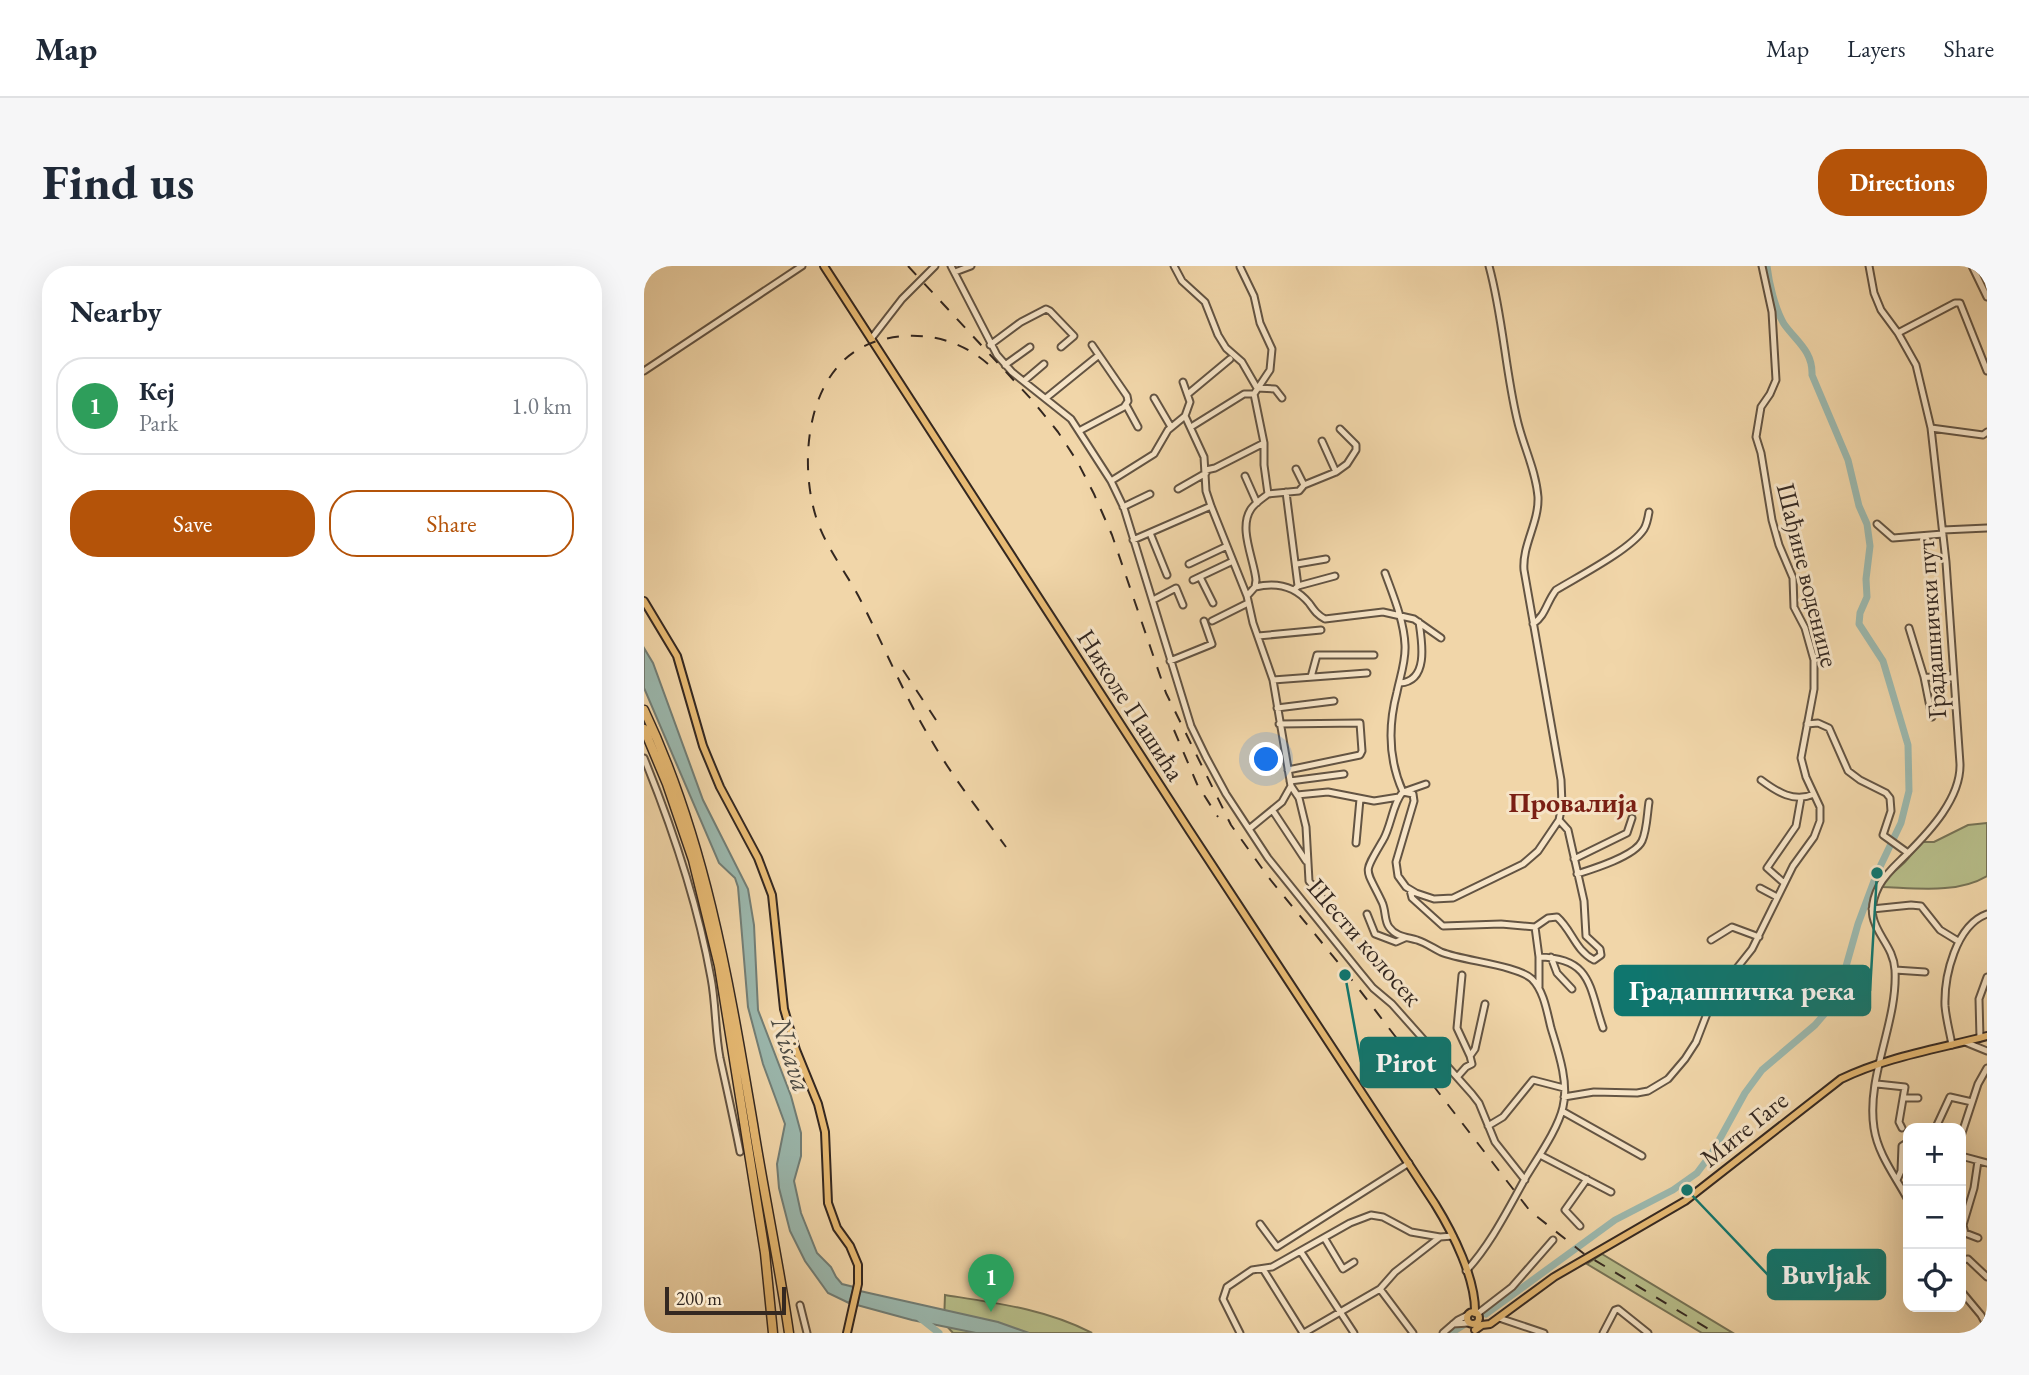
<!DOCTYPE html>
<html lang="en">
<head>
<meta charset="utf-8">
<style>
  :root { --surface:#fff; --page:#f6f6f7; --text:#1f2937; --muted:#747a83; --line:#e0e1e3; --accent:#b45309 }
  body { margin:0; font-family:"EB Garamond",serif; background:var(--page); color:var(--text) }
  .controls { position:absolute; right:21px; bottom:21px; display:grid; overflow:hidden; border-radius:14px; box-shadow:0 7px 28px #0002 }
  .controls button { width:63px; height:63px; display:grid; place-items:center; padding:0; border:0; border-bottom:2px solid var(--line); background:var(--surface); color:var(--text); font:35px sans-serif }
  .scale { position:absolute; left:21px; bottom:18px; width:121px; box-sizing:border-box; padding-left:7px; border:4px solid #342821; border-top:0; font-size:19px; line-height:24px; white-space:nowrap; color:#342821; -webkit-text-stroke:5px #f6e4c7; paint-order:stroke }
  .you { position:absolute; left:623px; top:494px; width:24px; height:24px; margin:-18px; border:5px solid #fff; border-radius:50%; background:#1a73e8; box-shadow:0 0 0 10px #1a73e833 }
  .badge { display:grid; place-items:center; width:46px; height:46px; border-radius:50%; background:var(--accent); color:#fff; font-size:23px; font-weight:700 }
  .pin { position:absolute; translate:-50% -58px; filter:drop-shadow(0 2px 4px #0008) }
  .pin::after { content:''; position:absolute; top:37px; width:24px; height:21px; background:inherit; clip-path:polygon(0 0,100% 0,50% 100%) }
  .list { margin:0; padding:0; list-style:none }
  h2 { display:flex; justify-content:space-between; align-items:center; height:91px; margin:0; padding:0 28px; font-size:30px }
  h2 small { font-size:23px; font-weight:400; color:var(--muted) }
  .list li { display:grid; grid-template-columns:46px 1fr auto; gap:21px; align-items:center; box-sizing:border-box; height:98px; margin:0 14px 14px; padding:0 14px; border:2px solid var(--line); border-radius:28px }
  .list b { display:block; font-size:26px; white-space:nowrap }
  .list p { margin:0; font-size:23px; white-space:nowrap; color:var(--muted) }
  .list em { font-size:23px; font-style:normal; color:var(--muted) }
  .actions { display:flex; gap:14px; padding:21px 28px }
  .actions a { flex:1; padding:16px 0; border:2px solid var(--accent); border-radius:28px; text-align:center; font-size:24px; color:var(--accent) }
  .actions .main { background:var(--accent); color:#fff }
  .icon { flex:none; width:38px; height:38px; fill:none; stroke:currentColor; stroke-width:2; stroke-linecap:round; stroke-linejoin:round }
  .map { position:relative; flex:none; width:1343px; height:1067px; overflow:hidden; border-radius:28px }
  header { display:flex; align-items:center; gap:42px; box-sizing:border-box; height:98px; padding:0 35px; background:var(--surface); border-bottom:2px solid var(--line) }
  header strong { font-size:33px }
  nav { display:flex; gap:38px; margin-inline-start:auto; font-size:24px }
  .intro { display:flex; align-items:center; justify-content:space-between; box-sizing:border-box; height:168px; padding:0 42px }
  h1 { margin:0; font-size:49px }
  .button { padding:18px 32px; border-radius:28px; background:var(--accent); color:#fff; font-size:24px; font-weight:700 }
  main { display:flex; gap:42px; padding:0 42px }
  aside { flex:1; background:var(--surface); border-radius:28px; box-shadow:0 7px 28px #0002 }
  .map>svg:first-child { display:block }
  .green { fill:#b7be8a; stroke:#767356; stroke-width:2 }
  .water { fill:#9bb8ae; stroke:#727e76; stroke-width:2 }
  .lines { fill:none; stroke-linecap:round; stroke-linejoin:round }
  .river { stroke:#9bb8ae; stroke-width:7 }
  .minor-casing { stroke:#635443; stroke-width:9 }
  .major-casing { stroke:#342821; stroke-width:10 }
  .highway-casing { stroke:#342821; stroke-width:11 }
  .minor { stroke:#f6e4c7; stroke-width:5 }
  .major { stroke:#e8bb74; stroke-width:6 }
  .highway { stroke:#e8bb74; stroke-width:8 }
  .rail { stroke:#342821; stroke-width:2; stroke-dasharray:12 12; stroke-linecap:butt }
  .labels { text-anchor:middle; stroke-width:6; stroke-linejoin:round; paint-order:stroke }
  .street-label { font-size:26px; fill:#342821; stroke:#f6e4c7 }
  .neighbourhood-label { font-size:28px; font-weight:bold; fill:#7a1f14; stroke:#f6e4c7 }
  .water-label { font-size:28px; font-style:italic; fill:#4e4c44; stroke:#f6e4c7 }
  .leader { fill:none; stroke:#0f766e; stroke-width:2.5 }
  .callout-dot { fill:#0f766e; stroke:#f6e4c7; stroke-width:2.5 }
  .callout { fill:#0f766e; stroke:#0f766e; stroke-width:2.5 }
  .callout-label { font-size:28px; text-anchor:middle; font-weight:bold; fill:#fff }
</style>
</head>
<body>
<header>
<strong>Map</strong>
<nav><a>Map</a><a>Layers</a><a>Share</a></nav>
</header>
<div class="intro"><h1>Find us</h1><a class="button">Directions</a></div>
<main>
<aside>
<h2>Nearby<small></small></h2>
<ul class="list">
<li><span class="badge" style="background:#2e9e5b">1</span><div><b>Кеј</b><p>Park</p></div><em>1.0 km</em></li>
</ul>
<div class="actions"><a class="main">Save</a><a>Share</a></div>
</aside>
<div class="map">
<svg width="1343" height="1067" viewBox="0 0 1343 1067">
  <rect width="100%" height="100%" fill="#f1d6a9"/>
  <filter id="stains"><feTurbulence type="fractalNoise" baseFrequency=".00286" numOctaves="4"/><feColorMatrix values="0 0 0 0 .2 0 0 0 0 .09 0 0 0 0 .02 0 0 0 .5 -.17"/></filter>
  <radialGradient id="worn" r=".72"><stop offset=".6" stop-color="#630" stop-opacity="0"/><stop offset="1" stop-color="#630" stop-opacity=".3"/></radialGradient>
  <!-- green -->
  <path class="green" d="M1343,557V610C1313,628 1272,622 1237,621L1240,615L1261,596L1278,576H1290L1324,559Z
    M958,988L1089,1067H1058L943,998Z
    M301,1029C352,1037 402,1043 448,1067H309L300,1057Z"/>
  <!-- water -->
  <path class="water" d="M0,382L9,397L59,534L104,623L110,659L114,744L147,830L157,867V890L150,915L157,947L173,987L187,1001L192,1011L198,1018L210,1021L205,1037L184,1027L161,995L146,965L135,922L133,898L141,858L119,798L104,741L94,621L91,612L75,597L0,422Z
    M216,1025L354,1056L385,1067H332L268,1054L213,1039Z"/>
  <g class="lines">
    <!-- river -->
    <path class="river" d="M842,1048L971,954L1029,924L1053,907L1068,887L1101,827L1118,804L1171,759L1189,738L1195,725L1214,658L1233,607L1257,557L1265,525L1264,479L1239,395L1215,358L1216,347L1223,331L1222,313L1226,280L1223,258L1215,240L1204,194L1168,109C1169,85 1152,75 1140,58C1131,43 1125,17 1123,0
      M276,1052L295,1067
      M807,1067L821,1058"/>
    <!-- minor casing -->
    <g class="minor-casing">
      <path id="minor" d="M307,0L353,89L368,106L427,153L467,215L480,242L547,460L562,491L582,528L624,592L715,705L729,722L748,738L828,828L835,837L851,876L881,914
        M530,0L538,15L561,36L574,69L582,82L598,96L613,122L631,123L638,132
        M1225,0L1230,27L1237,44L1254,67L1272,99L1287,162L1302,296L1316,498C1317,532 1286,565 1263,588C1253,598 1242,607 1235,620C1214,661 1249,671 1251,704C1254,756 1222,810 1230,862C1234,889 1252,911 1264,934
        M1328,0L1343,31
        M596,1L610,30L616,57L628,83L626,104L610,128L620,177V199L624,228C619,232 611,237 607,243C594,262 610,293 612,314L611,321L603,330L609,357L629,414L647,520L638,536L605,563
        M311,6L327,0
        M1254,67L1311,37H1316L1343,105
        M227,73L258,33L291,0
        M346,79L377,56L402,43L406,45L430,70L417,81
        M361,99L386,81
        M0,105L158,0
        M380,115L400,98
        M539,116L546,136L541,150L560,191L562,225L567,240L603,330
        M544,128L586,93
        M402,132L455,89
        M510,132L527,161
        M482,139L494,161
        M547,161L600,128H610
        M1287,162L1339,169L1343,166
        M435,165L480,141L484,135L483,130L448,79
        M652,203L660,219
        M562,204L571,202L620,177
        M692,206L703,198L712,184V179L696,163
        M601,210L613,237
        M467,215L510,188L524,164L541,150
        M534,223L562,207
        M642,226L654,320L651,323
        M624,228L655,225L660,219L692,206L678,175
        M479,241L506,228
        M1233,258L1249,272L1299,268
        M1299,264L1343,262
        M506,267L523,309
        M489,274L567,240
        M545,298L583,280
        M653,298L682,293
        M741,307C749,329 760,355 761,379C762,395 756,411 753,426C744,460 745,495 759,526
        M556,311L569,337
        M549,314L589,295
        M654,320L691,310
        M611,321C632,316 651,320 665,337C670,344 673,349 681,353L739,346L770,353L797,372
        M509,334L532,322L539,339
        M568,355L604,337
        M889,358C902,349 902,337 912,324C935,310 986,284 1000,263C1003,258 1004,252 1005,246
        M1265,362L1280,411L1288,451
        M614,370L677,364
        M526,395L568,378L560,355
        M667,411L673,389H730
        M1280,411L1309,412
        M629,414L723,407
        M756,417C785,415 778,376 775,356
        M633,442L690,435
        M635,458L716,457L718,485L716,489L644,504
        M1163,458L1174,457L1185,462L1204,505L1216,514L1242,527L1246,532L1247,545L1239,569L1264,587
        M0,492C28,561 54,639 67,712C72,738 71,766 76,792C83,824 90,855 96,886
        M1117,514C1133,526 1150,537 1170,528
        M646,515L700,508
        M647,520L655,532L662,561L665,615L695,654
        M762,525L782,518
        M653,529L684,526L730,535L755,531
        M629,545L662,595
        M712,577L716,533
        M930,593L983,567L988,552
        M933,608C949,603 991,590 998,575C1003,564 1003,549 1005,536
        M1140,617L1123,602L1152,560L1157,532
        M1116,622L1133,631
        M766,624L768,632L799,660L857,658L891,661L895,691V721
        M1228,643L1267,639L1277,640L1296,664L1314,675
        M723,648L731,668L752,676L761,672
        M891,661L904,652L913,651C928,664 931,684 950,694L957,689L956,683L942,670L940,635L924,564L915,554
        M1067,674L1088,661L1115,671
        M895,691C948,692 945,721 959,762
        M907,691L913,707L928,723
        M1251,704L1281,706
        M818,709L813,762L826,790
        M1336,772L1335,733L1343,711
        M1321,776L1343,785
        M1308,779C1306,767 1302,753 1301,740C1300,710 1312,659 1343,648
        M814,810L822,801L828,798L826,790L831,783L841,738
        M1233,818L1261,821L1255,856L1258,862
        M920,831L950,826L993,827L1004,825L1024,813L1041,793L1052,776L1069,732L1108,683L1149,600L1170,571L1176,555V541L1162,511L1157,492L1170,423V394L1161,362L1150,341L1149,312L1135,279L1128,254L1117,187L1112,171L1117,141L1126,128L1132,114L1128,46L1118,0
        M1260,832H1274
        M918,845L998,890
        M1293,859L1306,831L1328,836
        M844,860L859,851L889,814L920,822
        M1317,870L1334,818L1343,802
        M896,889L967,926
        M1317,890L1343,897
        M1334,895L1330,922L1319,959L1321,967L1334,972
        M1253,914L1257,905L1258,880L1261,878L1264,879
        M616,958L633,981L765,897
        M936,960L921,944L943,913
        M681,973L699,1003L710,996
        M657,986L710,1067
        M1317,994L1324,993L1343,1011
        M619,1003L659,1067
        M822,1005C847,978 864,943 882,911C894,891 914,863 919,841C925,816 914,785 907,762C903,746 900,725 888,713C873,699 819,695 797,686C789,682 782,677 773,674C763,671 752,671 745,661C740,654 742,644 738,636C721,600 718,610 739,574C747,561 749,536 759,526L769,528L770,535L752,596L754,610L762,621L772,627L790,633L809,632L879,598L894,585L915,554L918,539L917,514L880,304C878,279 895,257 894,231C892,204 879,180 873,153C861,103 859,51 845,0
        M736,1023L769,1067
        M1317,1025L1337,1049L1343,1060
        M156,1039L163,1067
        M833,1048L868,1021L909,974
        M855,1052L900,1067
        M809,1058L825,1057
        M596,1067L579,1033L583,1021L608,1004L628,1001L706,957L727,949L739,951L767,966L796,971
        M660,1067L736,1023L751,1006L796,971L809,970
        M799,1067L814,1054L824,1049
        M959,1067L971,1044L974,1043L1004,1067"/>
    </g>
    <!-- major casing -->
    <g class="major-casing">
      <path id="major" d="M180,0L545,564L791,938C809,967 832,1013 831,1047
        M0,335L33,390L59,480L76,521L114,592L128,629L140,743L152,784L174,838L181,866L184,937L193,962L206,980L214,999V1018L203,1067
        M823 1052a6 6 0 1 1 12 0a6 6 0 1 1-12 0Z
        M831,1064L838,1059L846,1058L910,1011L1041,935L1197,813C1242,791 1294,783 1343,770"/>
    </g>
    <!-- highway casing -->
    <g class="highway-casing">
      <path id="highway" d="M0,444C62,575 85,717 109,858C120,928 135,997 145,1067
        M0,463L23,518L49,594L75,700L121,987L129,1067"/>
    </g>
    <!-- minor -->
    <use href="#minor" class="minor"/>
    <!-- major -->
    <use href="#major" class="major"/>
    <!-- highway -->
    <use href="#highway" class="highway"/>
    <!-- rail -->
    <path class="rail" d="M264,0L388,134L414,166L433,195L450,228L468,269L522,427L587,559L625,612L697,700L886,945L939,987L1071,1067
      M344,98C312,70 269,63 230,76C163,99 154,194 172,251C181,281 203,307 217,335C241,382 261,432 289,477C310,513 337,547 362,581
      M259,404L292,454
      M530,464L553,518L574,551"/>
  </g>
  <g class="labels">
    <!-- street labels -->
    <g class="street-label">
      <text transform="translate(1164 309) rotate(76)" y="9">Шађине воденице</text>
      <text transform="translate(1287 363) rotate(-94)" y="9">Градашнички пут</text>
      <text transform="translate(487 439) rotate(57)" y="9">Николе Пашића</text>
      <text transform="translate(721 676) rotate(49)" y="9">Шести колосек</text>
      <text transform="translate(1100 863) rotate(-39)" y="9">Мите Гаге</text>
    </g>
    <!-- neighbourhood labels -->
    <g class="neighbourhood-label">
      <text x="929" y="546">Провалија</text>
    </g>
    <!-- water labels -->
    <g class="water-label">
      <text transform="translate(148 788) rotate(72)" y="10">Nisava</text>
    </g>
  </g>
  <!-- callouts -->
  <path class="leader" d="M1233 607L1226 725M701 709L717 796M1043 924L1124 1009"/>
  <g class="callout-dot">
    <circle cx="1233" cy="607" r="7"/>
    <circle cx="701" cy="709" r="7"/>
    <circle cx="1043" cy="924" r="7"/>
  </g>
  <g class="callout">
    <rect x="971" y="700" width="255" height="49" rx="7"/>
    <rect x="717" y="772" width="89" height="49" rx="7"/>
    <rect x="1124" y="984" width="117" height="49" rx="7"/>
  </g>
  <g class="callout-label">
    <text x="1098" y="734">Градашничка река</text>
    <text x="762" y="806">Pirot</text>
    <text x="1182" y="1018">Buvljak</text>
  </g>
  <rect width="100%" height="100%" filter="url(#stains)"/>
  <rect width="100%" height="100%" fill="url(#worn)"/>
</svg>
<div class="controls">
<button>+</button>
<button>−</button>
<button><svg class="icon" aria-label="locate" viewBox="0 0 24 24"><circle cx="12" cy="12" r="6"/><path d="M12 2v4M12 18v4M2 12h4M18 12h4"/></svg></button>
</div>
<div class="scale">200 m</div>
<div class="you"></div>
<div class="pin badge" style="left:347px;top:1046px;background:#2e9e5b">1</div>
</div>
</main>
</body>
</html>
